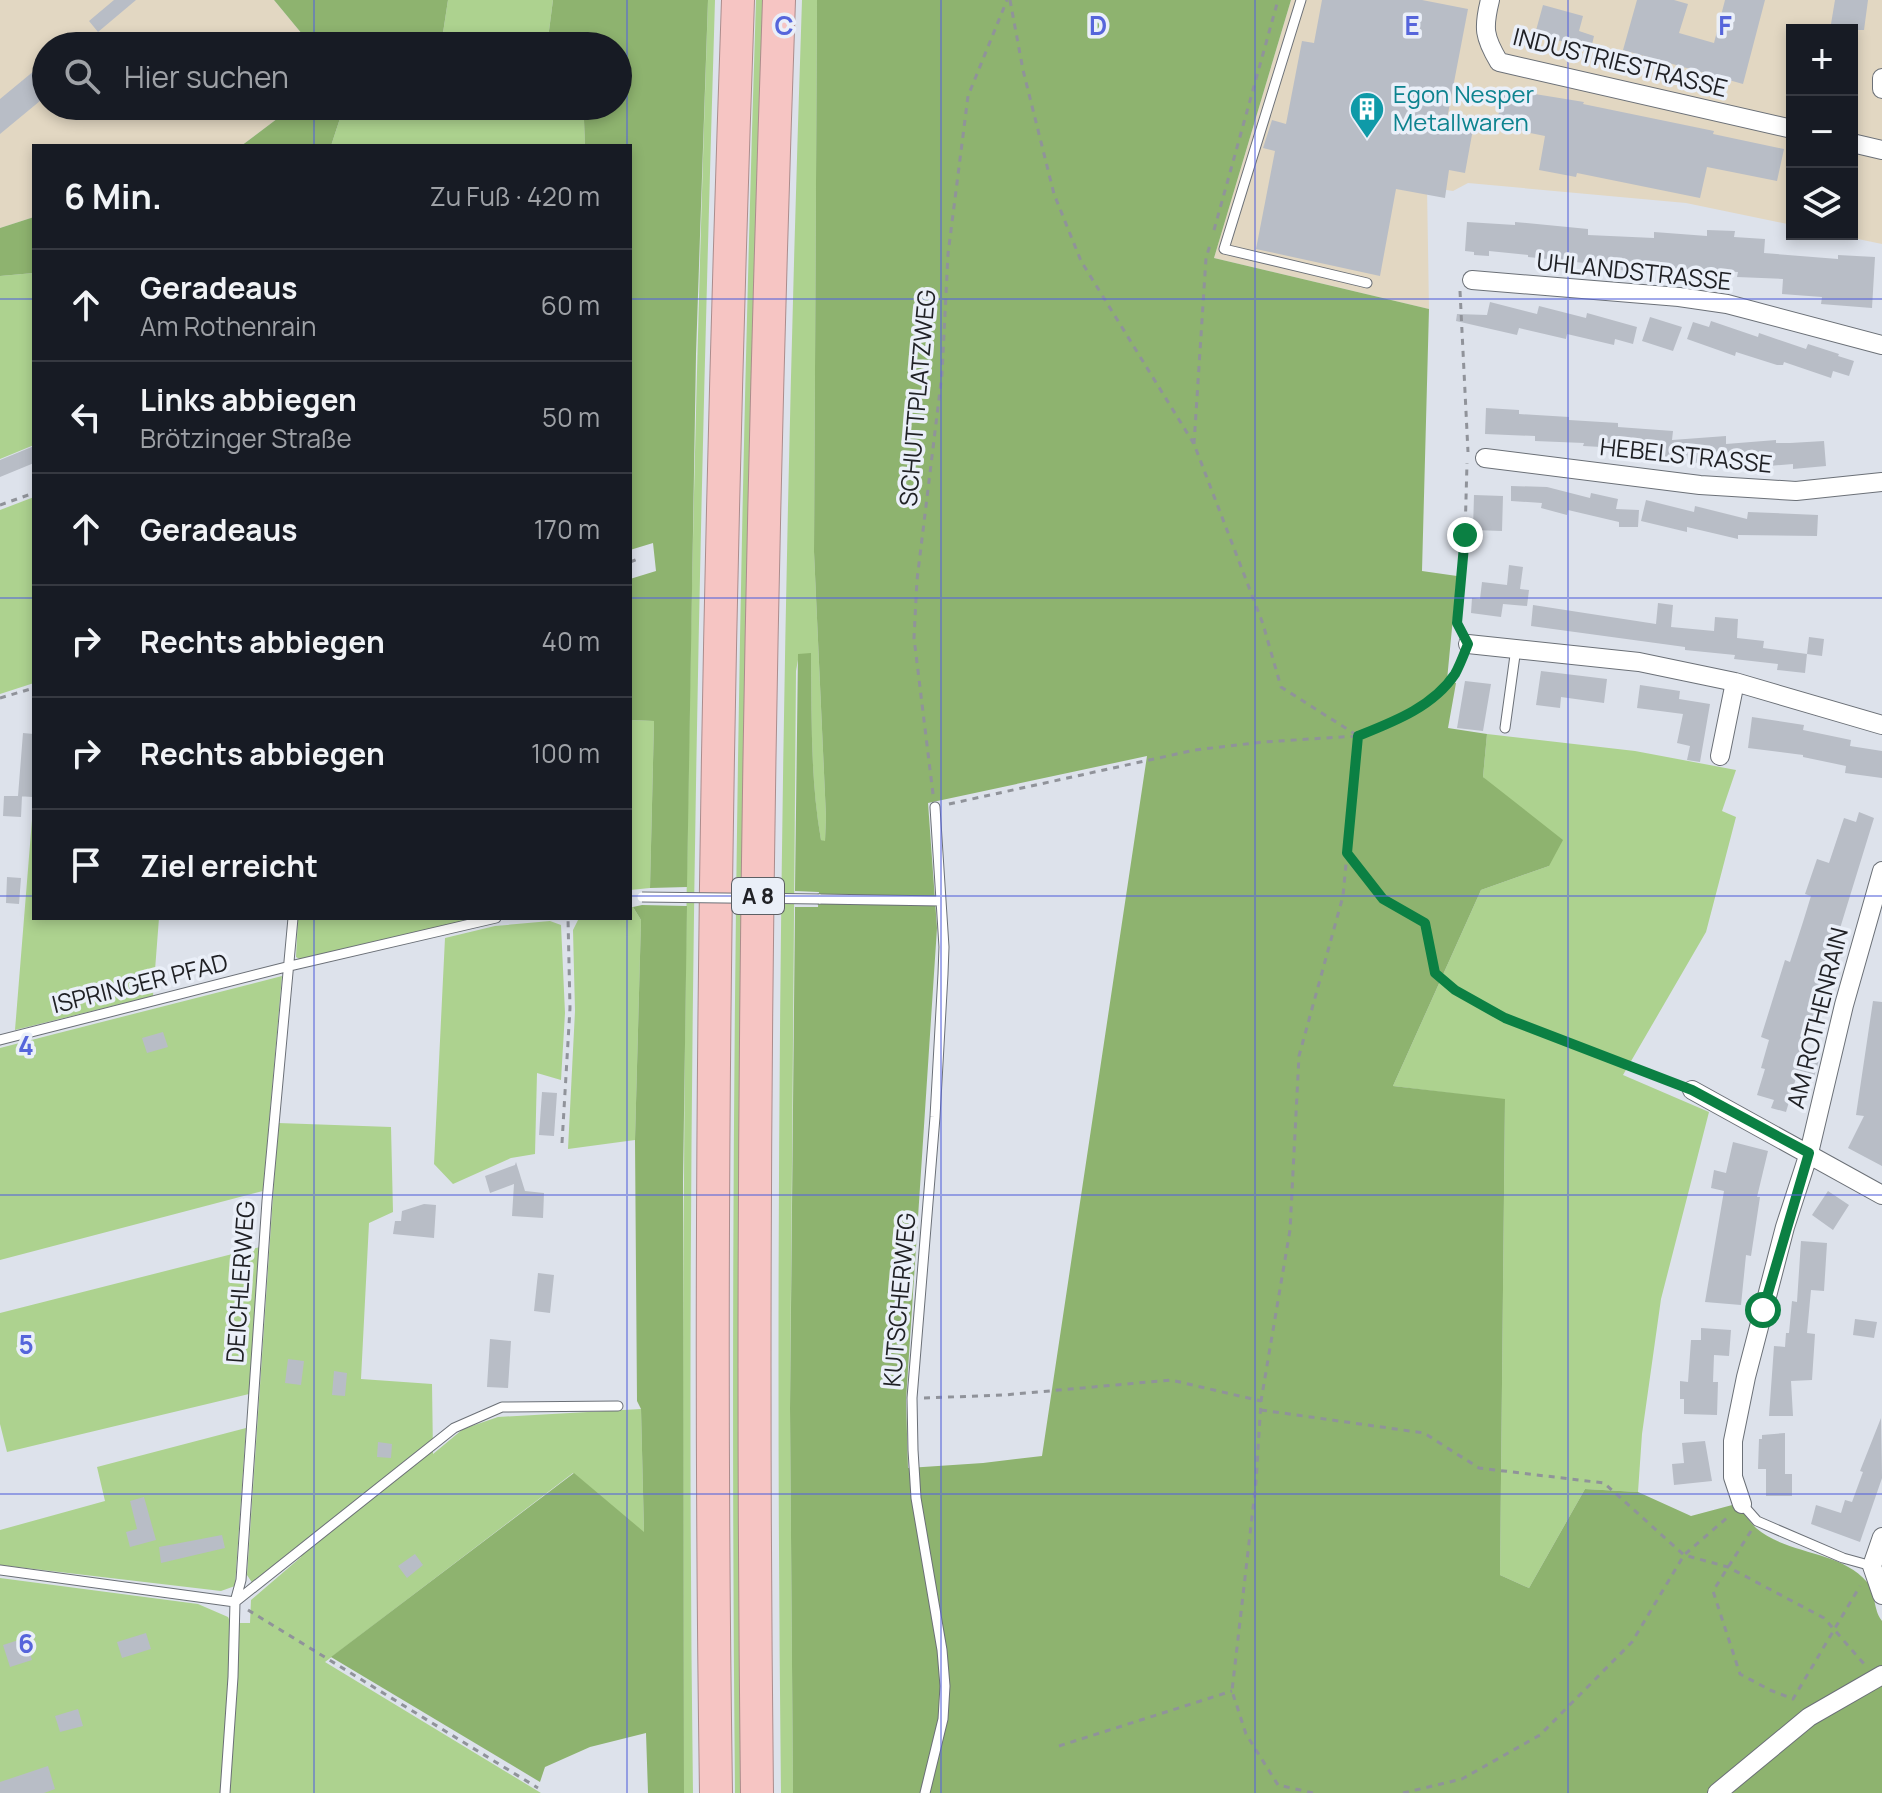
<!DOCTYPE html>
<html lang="de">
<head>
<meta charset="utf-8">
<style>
  :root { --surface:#171b24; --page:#242831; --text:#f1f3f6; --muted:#9ea1a6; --line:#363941 }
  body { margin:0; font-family:Manrope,sans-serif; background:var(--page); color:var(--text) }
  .controls { position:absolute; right:24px; top:24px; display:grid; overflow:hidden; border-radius:0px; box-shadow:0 4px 12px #0003 }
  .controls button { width:72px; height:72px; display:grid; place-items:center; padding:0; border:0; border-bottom:2px solid var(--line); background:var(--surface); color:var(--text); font:40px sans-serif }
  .stop { position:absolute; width:24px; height:24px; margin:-18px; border:6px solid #0b8043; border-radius:50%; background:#fff }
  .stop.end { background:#0b8043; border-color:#fff; box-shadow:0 2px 8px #0008 }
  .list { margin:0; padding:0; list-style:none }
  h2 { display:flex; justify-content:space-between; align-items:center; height:104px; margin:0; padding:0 32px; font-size:34px }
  h2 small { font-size:26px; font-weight:400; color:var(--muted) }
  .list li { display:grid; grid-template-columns:52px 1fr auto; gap:24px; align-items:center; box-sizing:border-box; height:112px; padding:0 32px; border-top:2px solid var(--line) }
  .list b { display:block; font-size:30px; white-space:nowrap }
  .list p { margin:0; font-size:26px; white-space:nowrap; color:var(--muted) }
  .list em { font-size:26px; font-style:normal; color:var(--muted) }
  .icon { flex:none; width:44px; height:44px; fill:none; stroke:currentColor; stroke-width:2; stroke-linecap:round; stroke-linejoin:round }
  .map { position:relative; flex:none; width:1882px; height:1793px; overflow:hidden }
  .search { position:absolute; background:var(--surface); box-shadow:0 4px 12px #0003; left:32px; top:32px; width:600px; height:88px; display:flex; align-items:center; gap:20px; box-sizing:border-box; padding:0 28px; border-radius:44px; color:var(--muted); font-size:30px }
  .panel { position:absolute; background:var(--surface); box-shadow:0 4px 12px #0003; left:32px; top:144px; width:600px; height:776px; border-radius:0px }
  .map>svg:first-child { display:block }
  .industrial { fill:#e2d7c2 }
  .green { fill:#add28f }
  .forest { fill:#8eb36f; fill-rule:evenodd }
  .building { fill:#b8bdc6 }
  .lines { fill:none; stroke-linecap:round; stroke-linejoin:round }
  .service-casing { stroke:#6b7077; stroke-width:11 }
  .minor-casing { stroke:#6b7077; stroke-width:20 }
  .motorway-casing { stroke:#ab8c8c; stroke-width:34 }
  .path { stroke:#90939a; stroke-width:3; stroke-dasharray:6 6; stroke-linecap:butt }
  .service { stroke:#fff; stroke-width:9 }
  .minor { stroke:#fff; stroke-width:18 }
  .motorway { stroke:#f6c5c3; stroke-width:32 }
  .service-bridge-casing { stroke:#6b7077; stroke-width:11; stroke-linecap:butt }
  .service-bridge { stroke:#fff; stroke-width:9 }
  .route { stroke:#0b8043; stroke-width:10 }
  .grid { fill:none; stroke:#5665db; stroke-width:2; stroke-opacity:0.55 }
  .labels { text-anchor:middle; stroke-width:7; stroke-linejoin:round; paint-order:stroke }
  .shield { fill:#eaeff8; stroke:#5d5f64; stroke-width:2 }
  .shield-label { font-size:22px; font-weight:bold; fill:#202125 }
  .street-label { font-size:24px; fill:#202125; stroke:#eaeff8 }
  .culture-label { font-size:24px; fill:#0d838f; stroke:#eaeff8; text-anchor:start }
  .grid-label { font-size:26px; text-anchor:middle; font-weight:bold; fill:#5665db; stroke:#eaeff8; stroke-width:7; stroke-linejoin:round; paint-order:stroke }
</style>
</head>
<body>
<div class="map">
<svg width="1882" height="1793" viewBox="0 0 1882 1793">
  <rect width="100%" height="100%" fill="#dde2eb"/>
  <!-- industrial -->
  <path class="industrial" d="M0,0H274L312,46H46V106H294L241,146H34V217L0,228Z
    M1291,0H1882V244L1834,234H1852V30H1792V225L1686,203L1468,183L1453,191L1427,187L1429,309L1214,258Z"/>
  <!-- green -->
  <path class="green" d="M448,0H553L547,46H441Z
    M708,0H715C697,597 685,1195 693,1793H684C684,1589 682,1384 684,1180C686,787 695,393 708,0Z
    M756,0H763C742,598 737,1195 741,1793H735C729,1195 737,598 756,0Z
    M802,0H817L814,552L826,817L825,842L821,840C810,779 812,716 811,654H799L796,671L790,1408L793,1793H781C774,1195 782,597 802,0Z
    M344,106H564L584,120L585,146H331Z
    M34,273V445L0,459V276Z
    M34,497V683L0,694V510Z
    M630,720L654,721L650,888L630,890Z
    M1487,734L1635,751L1736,770L1722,811L1736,817L1706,932L1623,1075L1709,1112L1661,1299L1642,1434L1638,1492L1585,1489L1529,1588L1500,1575L1505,1100L1393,1086L1481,890L1549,866L1483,777Z
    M34,795V918H159L153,996L15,1030Z
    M630,907H633L641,920L635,1140L568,1149L575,1011L573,930L579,918H630Z
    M298,918H479L301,960L296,957Z
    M550,921L561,925L565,1013L561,1080L537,1073L535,1154L511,1158L453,1184L434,1164L445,938L495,926Z
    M282,976L263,1191L0,1260V1048Z
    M278,1123L391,1127L393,1212L369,1223L361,1379L432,1384L433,1454L463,1429L498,1417L641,1409L644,1533L573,1473L325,1662L541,1793H0V1578L198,1604L228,1617L231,1623H250L251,1600L301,1557L302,1547L253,1584L247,1575Z
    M260,1247L249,1394L7,1452L0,1424V1313Z
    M246,1428L235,1586L221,1591L0,1565V1530L105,1501L97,1467Z"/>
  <!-- forest -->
  <path class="forest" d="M274,0H448L441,46H312Z
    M553,0H708L696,354L687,887L650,888L654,721L630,720V579L656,571L653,543L630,550V146H585L584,120L564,106H618V46H547Z
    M817,0H1291L1214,258L1429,309L1422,571L1457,576L1447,680L1456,683L1448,728L1487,734L1483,777L1563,840L1549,866L1481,890L1393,1086L1505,1099L1500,1575L1529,1588L1585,1489L1638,1492L1691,1516L1736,1504C1742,1511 1749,1521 1756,1528C1787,1555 1840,1550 1867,1582C1876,1592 1873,1610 1882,1621V1793H793L790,1408L795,907H818L819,892L795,891L798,654L811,653C812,715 810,778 821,840L825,841L826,817L814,552ZM1147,756L1042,1456L983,1463L908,1468L906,1400L937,928L928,803Z
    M294,106H344L331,146H241Z
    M34,217V273L0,276V228Z
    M642,905L687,906L683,1183L684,1793H648L646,1733L590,1747L545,1767L540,1782L331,1657L574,1473L644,1532L641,1409L637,1401L635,1140L641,920L633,907Z"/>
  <!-- building -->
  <path class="building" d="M114,0H136L98,32L89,21Z
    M1322,0H1422L1468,9L1446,124L1473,129L1465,173L1449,170L1445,198L1396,189L1380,276L1256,249L1275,151L1263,148L1272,120L1286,124L1302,41L1314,43Z
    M1637,0H1674L1688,4L1679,33L1714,43L1725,0H1765L1743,84L1623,50Z
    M1835,0H1868L1864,30H1830Z
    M1543,5L1583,16L1579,31L1594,36L1590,53L1574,48L1576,45L1535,34Z
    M46,61V96L0,134V99Z
    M1504,89L1584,102L1583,104L1714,131L1713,134L1784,149L1777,181L1707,167L1700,198L1577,173L1576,177L1539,170L1545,136L1496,126Z
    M1467,222L1515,225V222L1588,229V235L1654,238V232L1707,236V230L1735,231L1734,237L1765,239L1764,253L1838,259V255L1875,257L1872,308L1821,304L1822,297L1782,294L1783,279L1737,277L1738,272L1635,266V271L1603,269L1604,265L1528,257V255L1489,251V256L1474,255V252L1465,251Z
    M1490,302L1537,314L1539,306L1586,318L1587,313L1637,327L1633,344L1615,339L1614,345L1567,334L1566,339L1519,328L1517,335L1456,321L1457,314L1487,315Z
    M1650,317L1682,327L1673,351L1642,341Z
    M1711,321L1758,337L1759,333L1806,349L1808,344L1839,354L1838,356L1854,361L1849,376L1833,371L1831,378L1784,362L1783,365H1777L1736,352L1735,356L1687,339L1693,322L1709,327Z
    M1486,408L1519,410V414L1569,417V420L1618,423V427L1673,431L1672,440L1726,436V444L1776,440V443H1790L1824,441L1826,466L1793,469V464L1744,468V461L1694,463V459L1673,460V457L1638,455V449L1583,446L1584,443L1535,441V436L1485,434Z
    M34,446V463L0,477V460Z
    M1511,486L1547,487L1590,498L1591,493L1618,499L1616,509L1639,510L1638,527H1619V522L1568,510L1567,515L1541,508L1542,503L1511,501Z
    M1474,495L1503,496L1502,531L1473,530Z
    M1646,500L1694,512L1695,506L1747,519L1748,512L1818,515L1817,536L1738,535V539L1687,527V532L1641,521Z
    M1509,565L1523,567L1520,589L1529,590L1527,606L1503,604L1501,617L1471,613L1472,598L1480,599L1482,582L1507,585Z
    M1658,603L1673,605L1671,627L1714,631L1715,617L1738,619L1737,638L1764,641L1763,648L1807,654L1805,673L1777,670L1778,664L1734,659L1735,655L1685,650V647L1531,626L1533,605L1656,624Z
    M1809,637L1824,639L1822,656L1807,654Z
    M1541,671L1607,679L1604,703L1561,697L1560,708L1536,705Z
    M1465,681L1491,684L1483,731L1457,728Z
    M1640,685L1680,691L1679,699L1710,704L1700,762L1687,760L1690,746L1677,743L1683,714L1637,708Z
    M1752,717L1804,725L1803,730L1851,740L1850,746L1882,751V778L1845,773L1846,766L1803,757V755L1748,748Z
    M23,733L34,734L32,797L18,796Z
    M4,796H22L21,817L3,816Z
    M1859,812L1874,818L1801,1055L1819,1060L1816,1070L1812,1083L1796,1078L1786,1112L1771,1108L1774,1100L1757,1095L1765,1069L1761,1068L1769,1040L1761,1037L1785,960L1790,962L1803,922L1811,896L1805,894L1817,859L1829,863L1844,818L1856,822Z
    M7,877L21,878L19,904L6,903Z
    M1873,1001L1882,1002V1166L1848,1148L1864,1116L1856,1115Z
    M163,1032L168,1047L147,1053L142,1038Z
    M542,1092L557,1093L554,1136L539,1135Z
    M1733,1142L1768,1151L1757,1197H1760L1751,1256L1746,1255L1741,1305L1705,1302L1724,1191L1711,1188L1714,1170L1726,1173Z
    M516,1162L525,1191L544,1193L543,1218L512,1216L514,1184L490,1193L485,1176L515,1165Z
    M1828,1191L1849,1205L1833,1230L1812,1215Z
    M424,1204L436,1205L434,1238L393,1234L395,1221H401L402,1211Z
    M1801,1241L1827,1243L1824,1291L1811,1290L1807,1333L1815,1334L1812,1380L1791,1381L1793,1416H1769L1774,1346L1785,1347L1786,1333H1789L1792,1301L1797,1302Z
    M538,1273L554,1275L550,1313L534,1311Z
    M1855,1319L1877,1322L1874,1338L1853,1335Z
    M1701,1328L1731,1330L1729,1356L1714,1355L1713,1382H1718L1717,1415L1684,1414V1399H1680V1381L1688,1382L1691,1340H1701Z
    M490,1339L511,1341L508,1388L487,1387Z
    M288,1359L304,1361L301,1385L285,1383Z
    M334,1371L347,1373L345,1396L332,1395Z
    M1881,1418L1882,1478L1860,1542L1811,1524L1816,1505L1841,1513L1845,1500L1852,1502L1863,1472L1860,1471Z
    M1785,1433V1474H1792V1496H1766V1469H1758L1759,1439H1762V1435Z
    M1705,1441L1712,1481L1674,1485L1672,1464L1684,1463L1682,1443Z
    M378,1442L392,1444L391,1458L377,1457Z
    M144,1497L156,1540L130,1547L126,1532L137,1529L130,1501Z
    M222,1535L225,1548L161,1563L159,1547Z
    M415,1554L423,1565L407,1578L398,1566Z
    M146,1633L151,1649L122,1658L117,1642Z
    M25,1638L32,1660L10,1667L3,1645Z
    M78,1709L83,1726L60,1732L55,1716Z
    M48,1766L55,1789L44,1793H0V1782Z"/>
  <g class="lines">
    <!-- service casing -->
    <g class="service-casing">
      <path id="service" d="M1301,0L1224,249L1367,283
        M1505,728L1516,648
        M819,899L941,901
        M0,1040L290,966L496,918
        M1742,1504L1757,1521L1843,1558L1872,1566
        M0,1570L235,1602L454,1428L502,1407L618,1406
        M225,1793L233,1677L235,1602L241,1580L267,1201L293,918
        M925,1793L943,1719L945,1686L942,1650L916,1498L913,1450L912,1398L935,1117L943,974L944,947L935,807"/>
    </g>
    <!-- minor casing -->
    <g class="minor-casing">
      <path id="minor" d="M1490,0C1483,28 1484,37 1499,62L1792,129
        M1882,78V89
        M1852,143L1882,150
        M1472,280L1679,297L1727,304L1882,345
        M1485,458L1700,485L1796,491L1882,482
        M1468,644L1639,662L1735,682L1882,725
        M1720,756L1735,682
        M1692,1090L1882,1195
        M1742,1504L1733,1477V1441L1746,1377L1785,1227L1809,1153L1844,1005L1882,871
        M1882,1537L1872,1566L1882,1595
        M1717,1793L1809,1717L1882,1675"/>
    </g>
    <!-- motorway casing -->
    <g class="motorway-casing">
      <path id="motorway" d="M716,1793C707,1196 717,597 738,0
        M757,1793C750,1195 758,597 779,0"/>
    </g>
    <!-- path -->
    <path class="path" d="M1010,0L1023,70L1054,194L1081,261L1194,444L1263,624L1281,687L1358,736
      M1214,230L1278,0
      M1460,291L1468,452
      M1194,444L1206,258L1210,245
      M0,505L34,493
      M630,562L640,558
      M1461,630L1457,623L1465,535L1467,463
      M0,698L34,688
      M933,794L914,638L917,580L942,374L948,254L968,96L1007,0
      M949,804L1195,750L1263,742L1358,736L1397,720L1437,695L1456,672L1461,659
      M1348,854L1383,899L1425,923C1428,938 1429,958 1435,971C1452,1006 1634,1068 1677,1084
      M562,1143L570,1008L568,918
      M924,1398L1004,1395L1171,1380L1261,1401
      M1261,1410L1424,1433L1479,1468L1604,1483L1684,1555L1728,1567L1824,1618L1865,1665
      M1751,1531L1713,1591L1740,1674L1770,1690L1793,1699L1860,1586
      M248,1610L538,1788
      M1059,1746L1232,1691
      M1313,1793L1278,1785L1246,1734L1232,1691L1256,1482L1261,1401L1290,1230L1299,1056L1343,896L1358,736
      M1403,1793L1462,1779L1540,1735L1632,1642L1684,1555L1728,1517"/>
    <!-- service -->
    <use href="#service" class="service"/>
    <!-- minor -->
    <use href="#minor" class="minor"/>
    <!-- motorway -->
    <use href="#motorway" class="motorway"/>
    <!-- service-bridge casing -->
    <g class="service-bridge-casing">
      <path id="service-bridge" d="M642,897L819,899"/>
    </g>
    <!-- service-bridge -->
    <use href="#service-bridge" class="service-bridge"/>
  </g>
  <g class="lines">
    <!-- route -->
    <path class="route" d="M1465,535L1457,623L1468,644C1464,654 1460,665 1455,674C1433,707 1393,722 1358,736L1347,853L1383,899L1425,923L1435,973L1455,990L1505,1018L1692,1090L1809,1153L1763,1310"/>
  </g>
  <!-- grid -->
  <path class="grid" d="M314,0V46M627,0V146M941,0V1793M1255,0V1793M1568,0V1793M314,106V146M0,299H34M630,299H1882M0,598H34M630,598H1882M0,896H34M630,896H1882M314,918V1793M627,918V1793M0,1195H1882M0,1494H1882"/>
  <!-- icons -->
  <defs>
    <g id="building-pin" transform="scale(1.8)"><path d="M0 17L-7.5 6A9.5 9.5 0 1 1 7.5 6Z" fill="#0f9aa8" stroke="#eaeff8"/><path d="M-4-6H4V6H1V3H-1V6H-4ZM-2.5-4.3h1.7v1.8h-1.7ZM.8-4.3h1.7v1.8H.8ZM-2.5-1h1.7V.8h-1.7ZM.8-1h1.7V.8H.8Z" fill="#fff"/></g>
  </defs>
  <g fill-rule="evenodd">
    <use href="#building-pin" x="1367" y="109"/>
  </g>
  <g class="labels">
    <!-- shield labels -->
    <rect class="shield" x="732" y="878" width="52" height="36" rx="6"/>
    <g class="shield-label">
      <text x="758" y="904">A 8</text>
    </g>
    <!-- street labels -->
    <g class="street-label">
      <text transform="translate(1620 63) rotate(14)" y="8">INDUSTRIESTRASSE</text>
      <text transform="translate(1634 272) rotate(6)" y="8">UHLANDSTRASSE</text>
      <text transform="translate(918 398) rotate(-85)" y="8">SCHUTTPLATZWEG</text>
      <text transform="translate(1686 456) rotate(6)" y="8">HEBELSTRASSE</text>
      <text transform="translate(140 984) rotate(-14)" y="8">ISPRINGER PFAD</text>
      <text transform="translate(1818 1018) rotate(-76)" y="8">AM ROTHENRAIN</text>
      <text transform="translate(241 1282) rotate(-86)" y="8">DEICHLERWEG</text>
      <text transform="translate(900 1300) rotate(-85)" y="8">KUTSCHERWEG</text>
    </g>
    <!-- culture labels -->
    <g class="culture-label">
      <text x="1393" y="103">Egon Nesper<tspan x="1393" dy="28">Metallwaren</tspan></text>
    </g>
  </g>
  <g class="grid-label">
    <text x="784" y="35">C</text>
    <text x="1098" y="35">D</text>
    <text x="1412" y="35">E</text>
    <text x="1725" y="35">F</text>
    <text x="26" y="1055">4</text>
    <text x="26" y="1354">5</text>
    <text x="26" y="1653">6</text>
  </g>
</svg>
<div class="controls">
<button>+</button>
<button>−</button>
<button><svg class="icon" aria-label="layers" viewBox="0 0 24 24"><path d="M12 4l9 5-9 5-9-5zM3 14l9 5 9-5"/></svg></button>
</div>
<div class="stop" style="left:1763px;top:1310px"></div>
<div class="stop end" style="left:1465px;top:535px"></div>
<div class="search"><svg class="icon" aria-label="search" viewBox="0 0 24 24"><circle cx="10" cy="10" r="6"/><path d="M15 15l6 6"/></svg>Hier suchen</div>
<section class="panel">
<h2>6 Min.<small>Zu Fuß · 420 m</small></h2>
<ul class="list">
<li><svg class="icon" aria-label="ahead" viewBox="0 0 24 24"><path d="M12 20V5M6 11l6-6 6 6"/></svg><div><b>Geradeaus</b><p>Am Rothenrain</p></div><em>60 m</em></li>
<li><svg class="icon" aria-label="left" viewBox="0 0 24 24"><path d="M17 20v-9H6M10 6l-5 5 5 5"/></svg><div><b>Links abbiegen</b><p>Brötzinger Straße</p></div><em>50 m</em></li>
<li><svg class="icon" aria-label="ahead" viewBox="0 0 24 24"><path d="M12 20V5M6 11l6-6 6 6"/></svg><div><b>Geradeaus</b></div><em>170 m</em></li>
<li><svg class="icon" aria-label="right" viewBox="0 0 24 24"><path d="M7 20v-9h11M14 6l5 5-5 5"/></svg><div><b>Rechts abbiegen</b></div><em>40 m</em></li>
<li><svg class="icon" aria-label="right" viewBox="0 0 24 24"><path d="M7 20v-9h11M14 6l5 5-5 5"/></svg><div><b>Rechts abbiegen</b></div><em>100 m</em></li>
<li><svg class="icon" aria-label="arrive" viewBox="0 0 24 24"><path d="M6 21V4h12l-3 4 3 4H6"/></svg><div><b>Ziel erreicht</b></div></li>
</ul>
</section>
</div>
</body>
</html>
